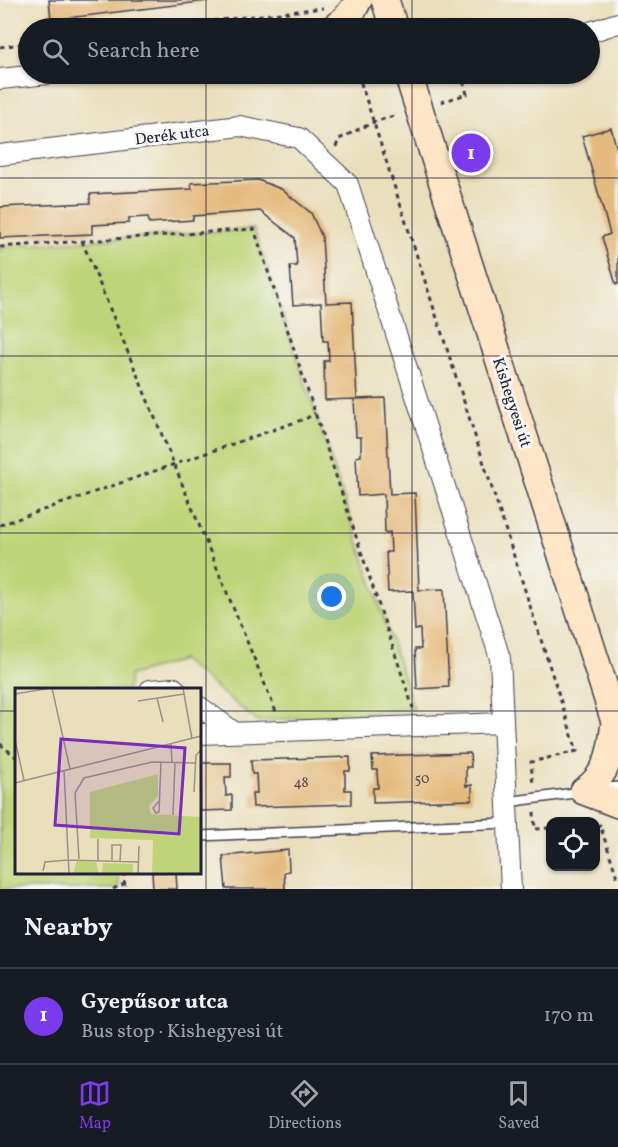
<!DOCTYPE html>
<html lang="en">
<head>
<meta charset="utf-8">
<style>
  :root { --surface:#171b24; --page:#20242c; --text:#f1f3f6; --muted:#9ea1a6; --line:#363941; --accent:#7c3aed }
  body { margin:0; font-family:Vollkorn,serif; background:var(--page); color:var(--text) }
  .controls { position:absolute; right:18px; bottom:18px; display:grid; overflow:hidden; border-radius:12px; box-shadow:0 2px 4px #0004 }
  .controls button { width:54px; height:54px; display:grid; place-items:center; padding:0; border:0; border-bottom:2px solid var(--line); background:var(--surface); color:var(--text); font:30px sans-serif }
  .you { position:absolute; left:332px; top:597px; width:21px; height:21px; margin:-15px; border:4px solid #fff; border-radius:50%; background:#1a73e8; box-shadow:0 0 0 9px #1a73e833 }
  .badge { display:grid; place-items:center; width:39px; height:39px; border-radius:50%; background:var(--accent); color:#fff; font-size:20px; font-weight:700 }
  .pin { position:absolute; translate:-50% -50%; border:3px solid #fff; box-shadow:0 2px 6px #0006 }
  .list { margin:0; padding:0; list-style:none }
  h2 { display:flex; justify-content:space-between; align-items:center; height:78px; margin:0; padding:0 24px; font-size:26px }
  h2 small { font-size:20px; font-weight:400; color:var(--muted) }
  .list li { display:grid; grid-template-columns:39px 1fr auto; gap:18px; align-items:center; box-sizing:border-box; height:96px; padding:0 24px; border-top:2px solid var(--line) }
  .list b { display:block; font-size:22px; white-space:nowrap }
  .list p { margin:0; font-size:20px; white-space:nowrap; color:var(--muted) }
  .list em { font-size:20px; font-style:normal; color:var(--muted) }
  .icon { flex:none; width:33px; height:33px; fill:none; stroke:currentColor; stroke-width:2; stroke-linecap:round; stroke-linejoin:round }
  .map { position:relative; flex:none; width:618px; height:889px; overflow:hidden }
  .search { position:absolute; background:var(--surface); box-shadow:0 2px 4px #0004; left:18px; right:18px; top:18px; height:66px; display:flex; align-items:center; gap:15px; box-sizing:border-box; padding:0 21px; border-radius:33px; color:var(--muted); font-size:22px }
  .sheet { height:174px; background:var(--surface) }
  nav { display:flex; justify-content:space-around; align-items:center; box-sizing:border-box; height:84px; border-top:2px solid var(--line); background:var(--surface); font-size:16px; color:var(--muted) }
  nav a { display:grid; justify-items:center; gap:3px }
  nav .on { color:var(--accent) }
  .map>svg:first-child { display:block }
  .green { fill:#bfd478; stroke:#707b5a; stroke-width:1.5 }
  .building { fill:#e5ba7e }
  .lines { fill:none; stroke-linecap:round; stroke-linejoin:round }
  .lane-casing { stroke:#403e4e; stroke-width:12 }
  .street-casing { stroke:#403e4e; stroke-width:22 }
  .secondary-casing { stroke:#403e4e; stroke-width:30 }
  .path { stroke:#403e4e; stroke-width:3; stroke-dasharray:4.5 4.5; stroke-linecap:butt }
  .lane { stroke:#fff; stroke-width:9 }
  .street { stroke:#fff; stroke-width:20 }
  .secondary { stroke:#fde5c5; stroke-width:27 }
  .grid { fill:none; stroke:#22223b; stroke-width:1.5; stroke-opacity:0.55 }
  .labels { text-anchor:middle; stroke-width:6; stroke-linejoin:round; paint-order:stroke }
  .number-label { font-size:14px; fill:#53484c }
  .street-label { font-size:16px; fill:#22223b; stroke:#f6f6f2 }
  .inset-road { fill:none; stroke:#999388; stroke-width:1.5 }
  .view { fill:#7b2cbf; fill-opacity:0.15; stroke:#7b2cbf; stroke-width:3 }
  .inset-edge { fill:none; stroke:#22223b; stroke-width:3 }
</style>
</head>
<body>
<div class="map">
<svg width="618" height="889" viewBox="0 0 618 889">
  <rect width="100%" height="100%" fill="#f6f6f2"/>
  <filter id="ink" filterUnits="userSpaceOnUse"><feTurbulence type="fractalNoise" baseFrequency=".0167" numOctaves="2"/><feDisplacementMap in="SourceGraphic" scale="12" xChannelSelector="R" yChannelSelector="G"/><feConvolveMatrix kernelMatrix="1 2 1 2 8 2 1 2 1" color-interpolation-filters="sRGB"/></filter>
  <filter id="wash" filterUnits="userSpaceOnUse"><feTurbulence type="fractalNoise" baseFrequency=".008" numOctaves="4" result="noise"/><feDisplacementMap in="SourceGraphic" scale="24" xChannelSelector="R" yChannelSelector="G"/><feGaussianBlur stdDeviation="1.35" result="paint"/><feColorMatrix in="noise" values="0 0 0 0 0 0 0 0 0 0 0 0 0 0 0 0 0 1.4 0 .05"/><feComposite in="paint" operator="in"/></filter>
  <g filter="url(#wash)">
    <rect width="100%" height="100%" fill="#e9dfbb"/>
    <!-- green -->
    <path class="green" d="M254,229L414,709L257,721L182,660L130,675L128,689L16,690V872L118,873L119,889H0V247Z"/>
    <g id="blocks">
      <!-- building -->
      <path class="building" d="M49,0H207L208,1L51,20Z
        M611,128L618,153V284L616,285L602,237L610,234L582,136Z
        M258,180L281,189L311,213L322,237L326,303L352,302L357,399L385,398L390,494L415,493L419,590L444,589L449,687L417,689L415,649H421L420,629L415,630L413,591L388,592L386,552H391L390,532L385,533L384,494L358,496L356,457L361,456V437H356L354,399L325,400L324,361H329L328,341H323L321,303L293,305L290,266H297L295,238L260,211L193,216V220L149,223L148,217L129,218V223L92,225V234L0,238V207L90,203V194L192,189L191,183Z
        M470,753L471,767H466V786L472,785V800L373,803V788H378L377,770H373L372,756Z
        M350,757V771H345V790H351V804L253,807L252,793H257L256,774H252L251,760Z
        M200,763H231V777H225L226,796L232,795V810L200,811Z
        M288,850L289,871L284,872L285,889H226L223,856Z
        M152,872H176L177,889H153Z"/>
    </g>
  </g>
  <g filter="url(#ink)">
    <use href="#blocks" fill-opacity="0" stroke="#403e4e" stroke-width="1.5"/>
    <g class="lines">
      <!-- lane casing -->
      <g class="lane-casing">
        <path id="lane" d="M601,789L618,787
          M507,802L582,792
          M200,836L508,823"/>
      </g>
      <!-- street casing -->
      <g class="street-casing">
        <path id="street" d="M590,32L618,23
          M410,78L428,74
          M0,79L48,74
          M0,155L240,126L299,138L348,184L500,658L511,889
          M150,690L174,688L176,690
          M200,707L234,732
          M200,734L503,723"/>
      </g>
      <!-- secondary casing -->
      <g class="secondary-casing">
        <path id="secondary" d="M385,0L394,28
          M334,28C345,21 353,12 358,0
          M408,74L618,731
          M584,791C609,774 612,749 615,722
          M584,791L618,804"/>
      </g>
      <!-- path -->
      <path class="path" d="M151,28L323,8
        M0,47L28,43
        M358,74L577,751L531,762L533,785
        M441,102L467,94L461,74
        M336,147L339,139L374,122L397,115
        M82,241L277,714
        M0,247L254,229L413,708
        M0,525L307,418L315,413
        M0,744L16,757
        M534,812L535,829L550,828
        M596,826L600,825L618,880
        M124,872L125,889
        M113,889L124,884"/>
      <!-- lane -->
      <use href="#lane" class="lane"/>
      <!-- street -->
      <use href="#street" class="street"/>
      <!-- secondary -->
      <use href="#secondary" class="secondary"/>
    </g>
  </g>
  <!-- grid -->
  <path class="grid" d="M206,0V28M412,0V28M206,74V889M412,74V889M0,178H618M0,356H618M0,533H618M0,711H16M200,711H618"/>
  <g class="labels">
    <!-- number labels -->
    <g class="number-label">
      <text x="422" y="783">50</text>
      <text x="301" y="787">48</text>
    </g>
    <!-- street labels -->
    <g class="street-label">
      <text transform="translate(172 134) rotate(-7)" y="6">Derék utca</text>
      <text transform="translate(513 402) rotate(72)" y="6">Kishegyesi út</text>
    </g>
  </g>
  <!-- overview -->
  <g transform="translate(15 688)">
    <rect width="186" height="186" fill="#e9dfbb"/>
    <path d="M143,86V108L134,118L136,126L186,129V186L137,185L138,152L75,150V104ZM62,173L81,174L84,186H58ZM88,175L118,176V186H87Z" fill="#bfd478"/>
    <path class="inset-road" d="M37,0L55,81M168,0L177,51M0,6L36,0M142,10L148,34M123,13L169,6M0,52L9,92M156,56L157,74M49,82L54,186M0,95L186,48M179,104L181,67L186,62M145,112L138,120L141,125L144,124L146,74M158,127L160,74M83,151V172M64,171L60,105L69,90L137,74L180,75M97,172V157H106L105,173M28,183L30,174L53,172L123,174M123,186L124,158"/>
    <path class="view" d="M46,51L170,60L164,146L40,137Z"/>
    <rect width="186" height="186" class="inset-edge"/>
  </g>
</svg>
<div class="controls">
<button><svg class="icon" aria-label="locate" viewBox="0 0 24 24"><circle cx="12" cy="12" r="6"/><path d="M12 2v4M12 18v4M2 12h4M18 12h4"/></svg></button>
</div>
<div class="you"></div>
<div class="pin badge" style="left:471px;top:153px">1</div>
<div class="search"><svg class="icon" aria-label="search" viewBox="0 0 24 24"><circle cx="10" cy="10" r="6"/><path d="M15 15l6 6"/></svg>Search here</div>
</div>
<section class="sheet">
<h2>Nearby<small></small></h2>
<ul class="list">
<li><span class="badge">1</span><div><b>Gyepűsor utca</b><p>Bus stop · Kishegyesi út</p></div><em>170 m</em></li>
</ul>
</section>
<nav>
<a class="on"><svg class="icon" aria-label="map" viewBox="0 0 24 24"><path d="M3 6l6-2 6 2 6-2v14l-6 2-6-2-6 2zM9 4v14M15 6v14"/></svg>Map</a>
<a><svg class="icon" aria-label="directions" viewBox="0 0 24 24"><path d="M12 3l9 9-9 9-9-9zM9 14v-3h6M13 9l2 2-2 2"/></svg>Directions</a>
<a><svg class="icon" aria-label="saved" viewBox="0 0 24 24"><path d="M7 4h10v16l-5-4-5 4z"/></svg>Saved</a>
</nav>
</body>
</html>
